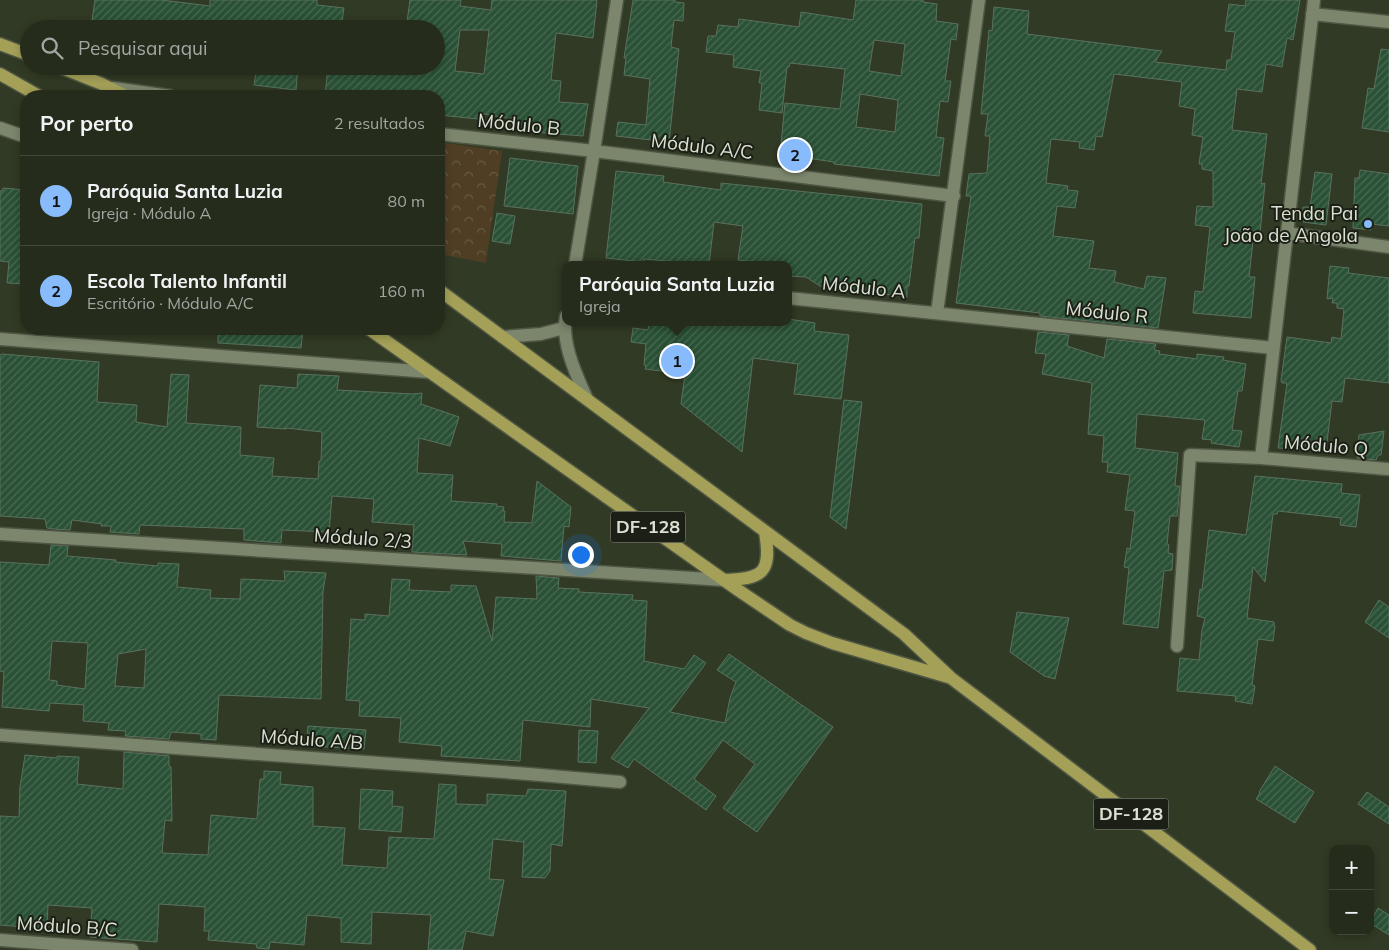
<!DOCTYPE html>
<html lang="pt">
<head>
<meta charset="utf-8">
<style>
  :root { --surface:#252c1b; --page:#2d3424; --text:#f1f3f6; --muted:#a3a7a3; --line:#42483a; --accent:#87bbfb }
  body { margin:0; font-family:Mulish,sans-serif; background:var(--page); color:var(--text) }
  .controls { position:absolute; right:15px; bottom:15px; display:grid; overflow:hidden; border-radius:10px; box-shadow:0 2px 8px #0003 }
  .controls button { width:45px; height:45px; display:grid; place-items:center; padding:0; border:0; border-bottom:1px solid var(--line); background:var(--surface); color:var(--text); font:25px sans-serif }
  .you { position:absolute; left:580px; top:554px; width:18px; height:18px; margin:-12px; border:4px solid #fff; border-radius:50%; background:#1a73e8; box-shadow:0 0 0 8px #1a73e833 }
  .badge { display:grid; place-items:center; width:32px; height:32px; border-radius:50%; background:var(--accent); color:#111; font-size:16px; font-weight:700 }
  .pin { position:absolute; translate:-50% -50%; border:2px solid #fff; box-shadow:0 1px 5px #0006 }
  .popup { position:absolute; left:562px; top:261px; width:230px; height:65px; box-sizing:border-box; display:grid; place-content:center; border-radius:10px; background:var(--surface); filter:drop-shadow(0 1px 4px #0005); font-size:16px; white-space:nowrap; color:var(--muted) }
  .popup b { font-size:19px; color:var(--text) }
  .popup::after { content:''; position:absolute; left:50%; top:100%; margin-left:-10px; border:10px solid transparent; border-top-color:var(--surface) }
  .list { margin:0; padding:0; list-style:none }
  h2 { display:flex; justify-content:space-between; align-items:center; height:65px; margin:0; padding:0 20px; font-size:21px }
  h2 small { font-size:16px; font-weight:400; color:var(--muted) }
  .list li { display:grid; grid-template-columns:32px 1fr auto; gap:15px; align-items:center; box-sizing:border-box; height:90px; padding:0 20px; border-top:1px solid var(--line) }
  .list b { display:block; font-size:19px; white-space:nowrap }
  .list p { margin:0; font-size:16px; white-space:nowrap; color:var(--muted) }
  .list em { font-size:16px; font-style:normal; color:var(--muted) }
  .icon { flex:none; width:28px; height:28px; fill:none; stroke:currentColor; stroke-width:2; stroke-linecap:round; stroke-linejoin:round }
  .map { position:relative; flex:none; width:1389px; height:950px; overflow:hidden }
  .search { position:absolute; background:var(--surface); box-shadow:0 2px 8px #0003; left:20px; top:20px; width:425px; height:55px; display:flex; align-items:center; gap:12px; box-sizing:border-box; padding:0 18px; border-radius:28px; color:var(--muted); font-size:19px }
  .panel { position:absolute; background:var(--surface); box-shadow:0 2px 8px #0003; left:20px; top:90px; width:425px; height:245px; border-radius:20px }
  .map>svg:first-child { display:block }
  .park { fill:url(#park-crowns) }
  .building { fill:url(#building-hatch); stroke:#59715f; fill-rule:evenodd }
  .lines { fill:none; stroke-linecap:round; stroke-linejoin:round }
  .minor-casing { stroke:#4f5643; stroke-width:15 }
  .major-casing { stroke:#4f5643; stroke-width:15 }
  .minor { stroke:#7b866d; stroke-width:12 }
  .major { stroke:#a4a057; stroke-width:12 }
  .poi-dot { fill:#87bbfb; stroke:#1b1f15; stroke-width:2 }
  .labels { text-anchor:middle; stroke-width:4; stroke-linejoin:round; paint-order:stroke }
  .shield { fill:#1b1f15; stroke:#a1a699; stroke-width:1 }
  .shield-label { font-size:18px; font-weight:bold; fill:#dae0d2 }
  .street-label { font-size:19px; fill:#dae0d2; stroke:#1b1f15 }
  .poi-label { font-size:19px; fill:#dae0d2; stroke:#1b1f15; text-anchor:end }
</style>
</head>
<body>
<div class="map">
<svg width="1389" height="950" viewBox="0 0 1389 950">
  <defs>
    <pattern id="park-crowns" width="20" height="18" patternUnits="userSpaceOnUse" patternTransform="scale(1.25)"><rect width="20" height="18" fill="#4f3e23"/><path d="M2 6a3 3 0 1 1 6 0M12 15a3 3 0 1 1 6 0" fill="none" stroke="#685a42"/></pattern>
    <pattern id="building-hatch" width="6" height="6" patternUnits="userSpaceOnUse" patternTransform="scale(1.25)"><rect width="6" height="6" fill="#2a5136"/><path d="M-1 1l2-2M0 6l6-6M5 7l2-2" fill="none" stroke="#486a52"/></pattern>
  </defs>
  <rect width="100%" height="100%" fill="#313a24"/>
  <!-- park -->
  <path class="park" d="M439,142L502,151L486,263L439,254Z"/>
  <!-- building -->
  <path class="building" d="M95,0H162L210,6V0H317V5L344,8L341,29H101L102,23L92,20Z
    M410,0H461L460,6L491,10L492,0H597L593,38L556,33L551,80L561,81L559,102L588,104L583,136L533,132V130L518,128V120L479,113L478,119L439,115V96H325L328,66H436V29H406ZM460,30H489L484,74L455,71Z
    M633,0H675V2L684,3L683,21L674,20L671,47L679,49L669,142L616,136L618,122L646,125L650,79L624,75L626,58H624Z
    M856,0H923V2L937,4L936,21L958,24L956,40L951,39L945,81H951L948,102L940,101L936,137L944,138L939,176L834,164V162L780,154L785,103L840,109L845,69L790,63L789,67H787L782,113L759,110L762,83H759L761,71L733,67L734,55L706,52L708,36H716L718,25L738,27L739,19L799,27L801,12L853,20ZM874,40L905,44L901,76L869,71ZM860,94L898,100L895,132L856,127Z
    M1246,0H1300L1293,40L1287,38L1282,67L1266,64L1262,92L1237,89L1232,130L1267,134L1261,184L1265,183L1260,233L1254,232L1249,277H1255L1251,318L1193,313L1195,291L1203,292L1210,227L1195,225L1197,206L1213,207V171L1202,169V164H1199L1203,137L1192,135L1195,109L1179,106L1182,82L1114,74L1102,137L1096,136L1094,150L1079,148L1080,142L1051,139L1046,183L1068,186L1067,190L1078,191L1075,208L1057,206L1053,236L1094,241L1089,268L1116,271L1114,282L1144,289L1147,276L1166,278L1158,328L1040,316V313L956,303L971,196H966L969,174L987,173L990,136H985L988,114H981L989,30L992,31L994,7L1029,11L1027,34L1162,51L1155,62L1226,70L1227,60H1231L1235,32L1225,31L1229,4L1245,6Z
    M1381,49L1389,50V132L1362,128L1368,88L1374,89Z
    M257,66H298L296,90L254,85Z
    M510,158L578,166L573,214L504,206Z
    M1360,170L1389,174V226L1371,224V230L1353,228L1355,178H1359Z
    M616,171L664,176L663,182L721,190V183L922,204L919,238H915L909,286H907V297L820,286L806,277L788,276V265H766V263L738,260L743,226L714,222L709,265H678L679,262L644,259V262L606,258Z
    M1315,172L1332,174L1326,225L1303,222V207H1310Z
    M3,188L26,190V284L7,283L9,262L0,261V191H2Z
    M497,213L515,216L510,244L492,241Z
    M1330,266L1349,268L1348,273L1389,278V383L1345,378L1342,402L1332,401L1326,450L1278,448L1287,383H1282L1281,380L1287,337L1331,343L1332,337L1341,339L1344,309L1337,308V303H1332L1333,298L1327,299Z
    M788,319L815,323L814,331L849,335L841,399L794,394L798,364L753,358L742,452L681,404L685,374L645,369L646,366L644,365L646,344L631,342L633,328L648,330L649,322H788Z
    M218,329H303L301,348L218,343Z
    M1038,332L1069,335L1067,346L1104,358L1107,339L1156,344L1154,350L1160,351L1159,354L1197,359V354L1224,357L1223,360L1246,364L1242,391H1238L1232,430L1242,431L1239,447L1211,443L1212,440L1202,439L1205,420L1137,414L1135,448L1178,453L1175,486H1180L1177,516H1170L1167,544L1169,545L1168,553L1173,554L1172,570L1164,571L1158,628L1123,624L1129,568L1124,567L1127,548L1130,549L1135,511L1125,510L1130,475L1107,472L1108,462H1102L1104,436L1088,434L1092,383L1042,374L1046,354L1035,353Z
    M2,354L99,362L97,402L137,405L136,422L167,427L171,374L189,375L186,423L241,427L240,455L274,458L272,476L318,479L319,461H321L322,432L286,428V429L257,427L260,385L297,388L298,374L339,376L337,390L413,394L422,393L421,404L459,417L450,446L419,438L417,473L453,475L451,501L497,504L496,506L504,507L503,511H505L504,522L532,523L537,481L571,507L569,527L564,526L561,561L501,556L502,544L463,541L467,555L412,552L414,525L372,522L374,499L332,496L329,532L282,530L281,543L244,540V529L140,525L139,534L110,532L111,526H101L102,524L72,520L70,530L53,529L47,528L45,519L0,516V355Z
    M844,400L862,402L846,529L830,517Z
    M1384,431L1381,455H1378L1376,460L1357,458L1359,435Z
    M1255,476L1342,484L1341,493L1360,495L1356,527L1340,525L1341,518L1278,511L1277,514H1273L1265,582L1253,567L1247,618L1274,622V626H1275L1273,641L1258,639L1252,685L1255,686L1252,704L1235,701L1236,696L1177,691L1180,658L1199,660L1202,630L1205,618L1197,616L1200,589L1202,590L1209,530L1246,535Z
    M51,545L68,546L67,556L116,560L115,562L158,566V563L179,564L177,587L211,590L210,598L240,599L241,579L285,581L284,571L326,573L323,591L321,699L219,695L216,740L201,739V734L171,732L169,739L125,736L126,731L108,730L109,723L83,721L84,705L50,703L49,711L2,707L4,672L0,671V562L49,565ZM52,641L88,643L85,689L57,685V681L49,680ZM146,649L144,688L115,686L118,654Z
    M536,576L559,578L558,588L579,589V592L633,595L632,600L647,601L644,661L684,669L694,655L706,663L670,712L725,723L730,698L736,682L717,670L729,654L833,727L757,832L723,808L755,764L723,740L694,779L716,796L706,810L634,759L628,768L611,758L649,708L591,699L590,727L523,720L520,761L441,756L442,746L399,742L401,718L359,716L360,701L346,700L351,619L365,620V614L389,616L392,579L410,580L409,590L451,592V585L476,586L492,641L496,597L537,599Z
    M1379,600L1389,607V638L1365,622Z
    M1017,612L1069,618L1055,679L1044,676L1010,652Z
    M308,726L366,730L364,749L306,746Z
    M579,730L598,731L596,763L578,762Z
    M124,752L169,756V766L171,767L172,821L165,820L162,853L208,855L211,815L257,819L260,779H264V771L281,772L280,784L313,787V826L345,828L342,865L387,868L389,837L434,839L439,784L456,785V804L487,805V794L526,796L528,789L566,791L562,846L551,844L550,871L545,878L522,877L524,842L493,839L489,879L504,880L493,936L466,931L462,950H428L431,915L372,912L371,944L341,942V918L307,915L304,945L270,942L269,949L257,948L256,944L208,940L209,931H204L205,907L159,904L157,942L90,937L92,908L48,905L47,925H39V928L0,925V816L19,817L20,787L25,755L57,758V756L79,757L77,784L123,789Z
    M1275,766L1314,792L1295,823L1256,799L1260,793L1259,792Z
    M361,789L393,791L392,806L403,807L401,832L359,829Z
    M1367,792L1389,807V824L1358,804Z
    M1378,908L1389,915V935L1370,923Z"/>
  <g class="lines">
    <!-- minor casing -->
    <g class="minor-casing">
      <path id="minor" d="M1312,14L1389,22
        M113,88L170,96
        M0,128L26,137
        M439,134L594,151L954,196
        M1286,233L1389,247
        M575,265L594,151L617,0
        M788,298L1273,348
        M937,313L979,0
        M566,316C561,343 576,374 587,399
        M503,337L541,334L564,328
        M0,339L429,372
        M1261,458L1314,0
        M0,534L724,580
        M1177,646L1190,455L1261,458L1387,469
        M0,735L529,774L620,782
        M0,940L132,950"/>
    </g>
    <!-- major casing -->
    <g class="major-casing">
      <path id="major" d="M0,44L29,55
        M57,66L102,84L126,96
        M0,74L39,96
        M439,290L904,634L951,678L1310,950
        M369,329L738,590L790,625L806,633L832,643L948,677
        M724,580C763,579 772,573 765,532"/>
    </g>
    <!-- minor -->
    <use href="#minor" class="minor"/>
    <!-- major -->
    <use href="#major" class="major"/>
  </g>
  <!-- markers -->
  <circle class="poi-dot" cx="1368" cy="224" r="5"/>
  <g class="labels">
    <!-- shield labels -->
    <g class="shield">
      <rect x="610.5" y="511.5" width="75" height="31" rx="4"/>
      <rect x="1093.5" y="798.5" width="75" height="31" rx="4"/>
    </g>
    <g class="shield-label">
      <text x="648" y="533">DF-128</text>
      <text x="1131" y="820">DF-128</text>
    </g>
    <!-- street labels -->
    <g class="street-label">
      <text transform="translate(519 124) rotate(6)" y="7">Módulo B</text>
      <text transform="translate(702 146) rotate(7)" y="7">Módulo A/C</text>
      <text transform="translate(864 287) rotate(6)" y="7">Módulo A</text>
      <text transform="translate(1107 312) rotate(6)" y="7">Módulo R</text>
      <text transform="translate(1326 445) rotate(5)" y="7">Módulo Q</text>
      <text transform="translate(363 538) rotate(4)" y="7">Módulo 2/3</text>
      <text transform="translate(312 739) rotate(4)" y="7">Módulo A/B</text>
      <text transform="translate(67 926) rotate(4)" y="7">Módulo B/C</text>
    </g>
    <!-- poi labels -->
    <g class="poi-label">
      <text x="1358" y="220">Tenda Pai<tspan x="1358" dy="22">João de Angola</tspan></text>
    </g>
  </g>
</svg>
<div class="controls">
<button>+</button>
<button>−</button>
</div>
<div class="you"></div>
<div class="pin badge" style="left:677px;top:361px">1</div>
<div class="popup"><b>Paróquia Santa Luzia</b>Igreja</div>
<div class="pin badge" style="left:795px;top:155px">2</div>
<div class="search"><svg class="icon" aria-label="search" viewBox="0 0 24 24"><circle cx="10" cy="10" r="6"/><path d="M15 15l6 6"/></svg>Pesquisar aqui</div>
<section class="panel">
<h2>Por perto<small>2 resultados</small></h2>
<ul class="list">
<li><span class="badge">1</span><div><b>Paróquia Santa Luzia</b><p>Igreja · Módulo A</p></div><em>80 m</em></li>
<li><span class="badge">2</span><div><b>Escola Talento Infantil</b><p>Escritório · Módulo A/C</p></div><em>160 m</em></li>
</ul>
</section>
</div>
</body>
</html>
